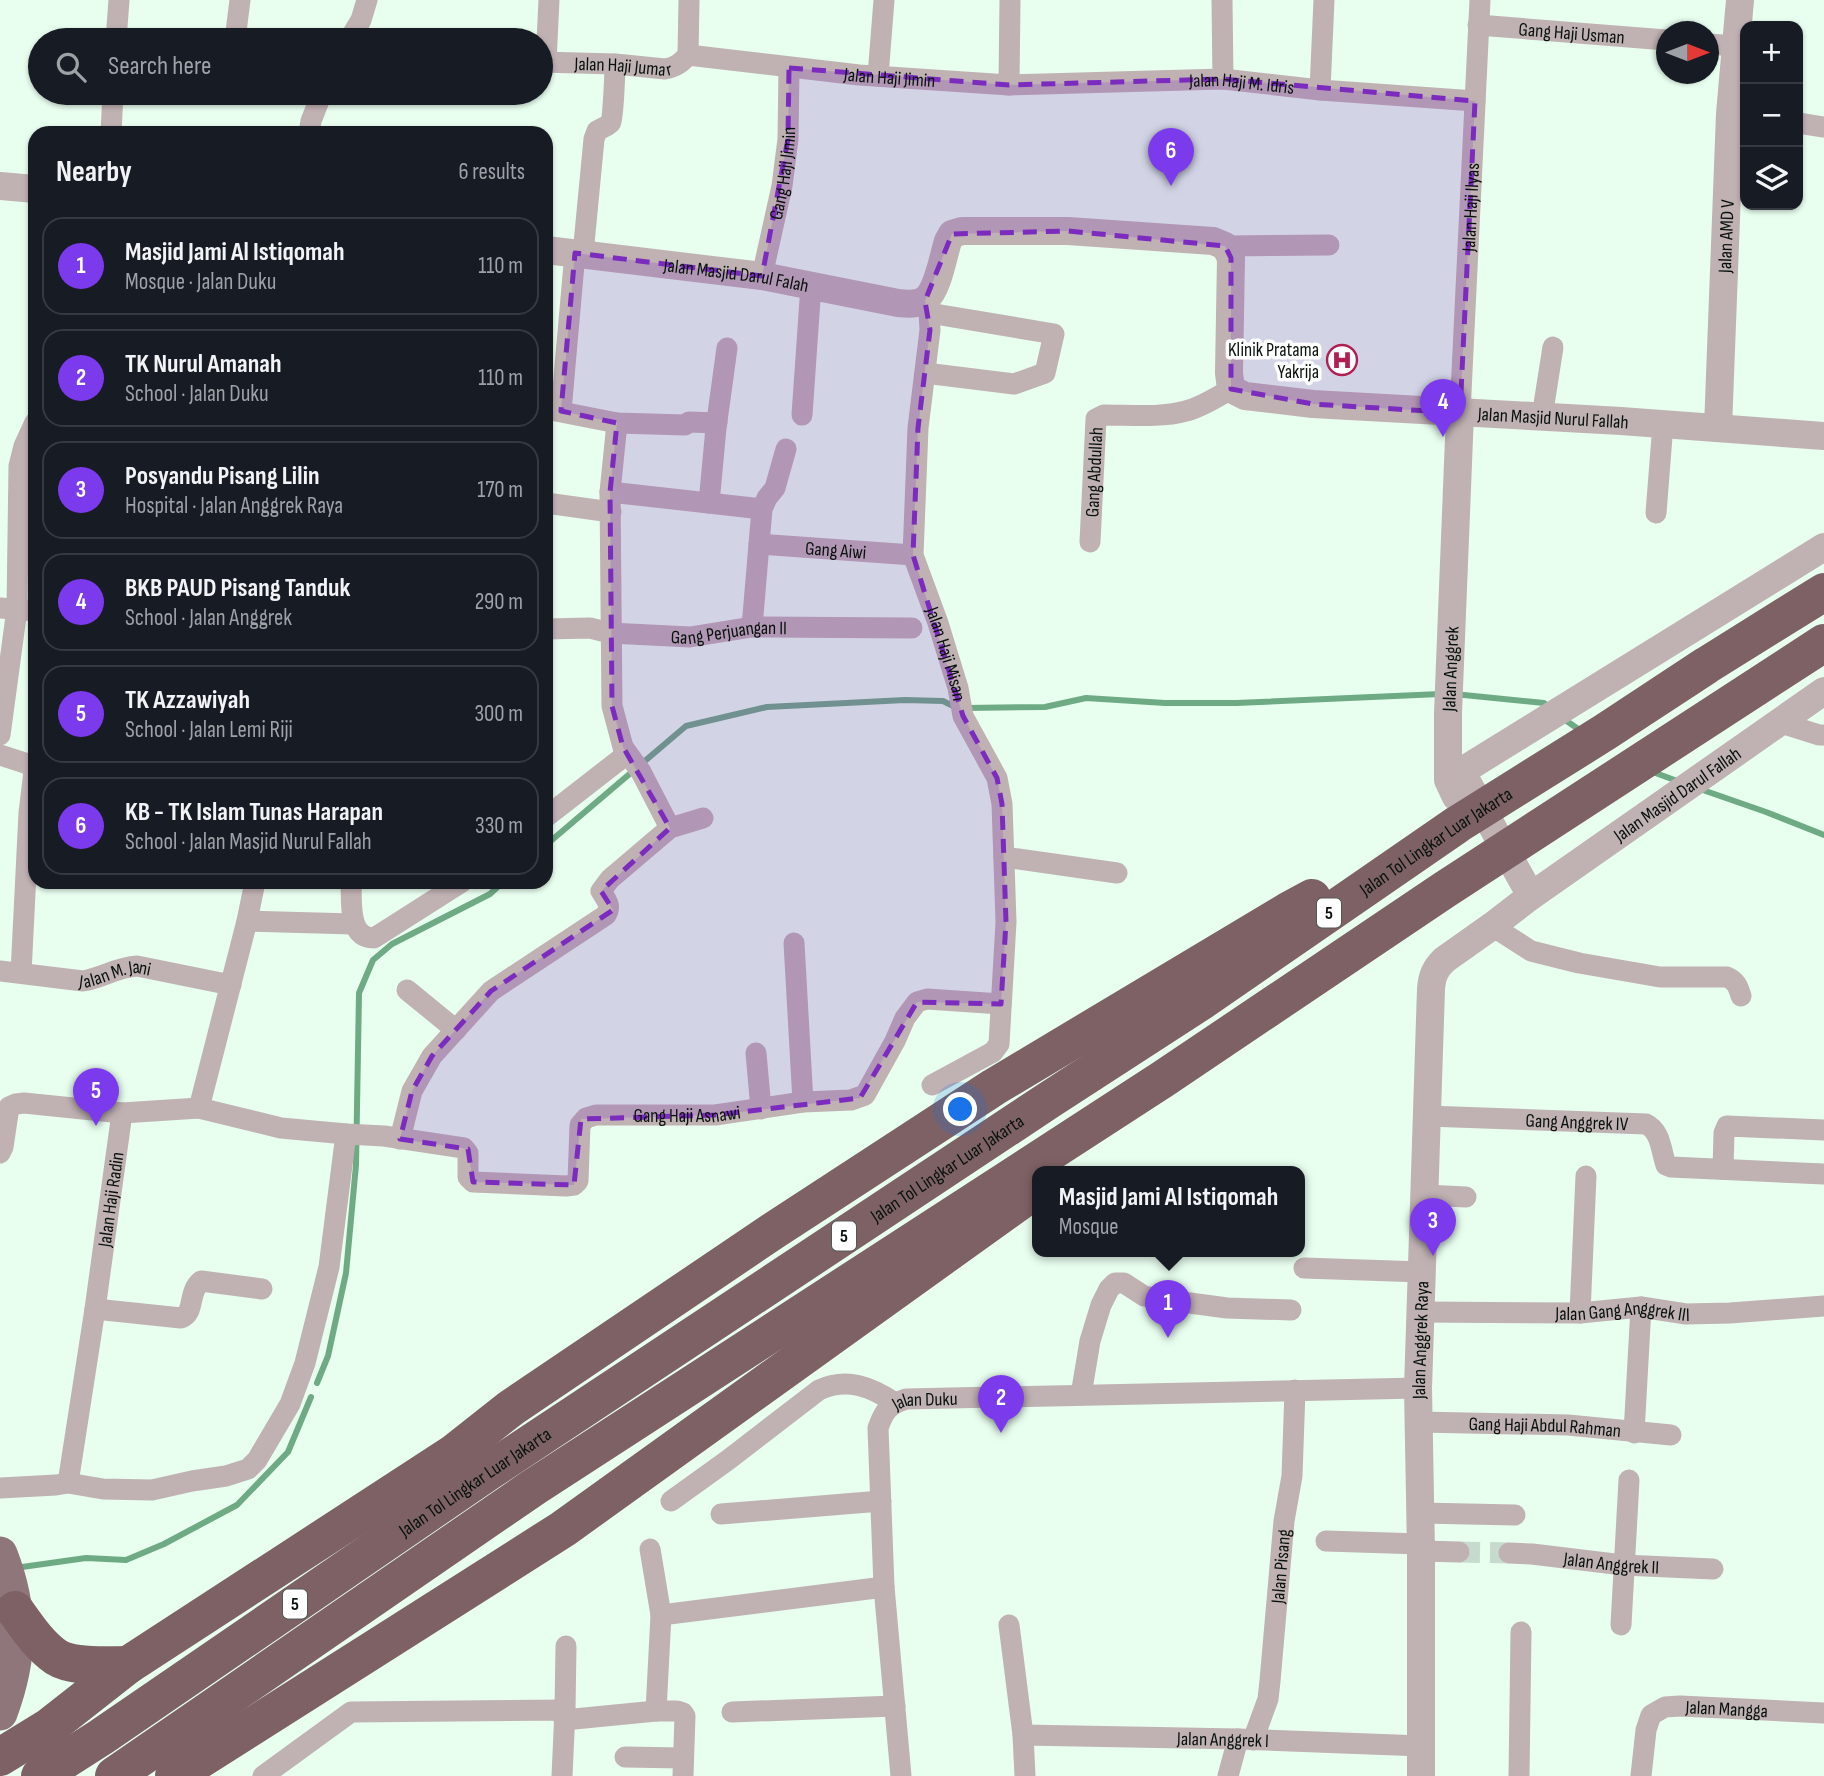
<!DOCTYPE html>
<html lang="en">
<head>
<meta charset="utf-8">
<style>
  :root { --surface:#171b24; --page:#242831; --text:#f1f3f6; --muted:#9ea1a6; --line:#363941; --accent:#7c3aed }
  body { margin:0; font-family:"Sofia Sans Condensed",sans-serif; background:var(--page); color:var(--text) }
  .controls { position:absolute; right:21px; top:21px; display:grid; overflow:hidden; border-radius:14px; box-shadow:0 2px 5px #0004 }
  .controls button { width:63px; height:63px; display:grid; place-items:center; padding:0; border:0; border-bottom:2px solid var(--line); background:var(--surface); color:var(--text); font:35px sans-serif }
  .compass { position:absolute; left:1656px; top:21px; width:63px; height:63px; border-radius:50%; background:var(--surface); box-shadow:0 2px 5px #0004; rotate:90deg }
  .you { position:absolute; left:961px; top:1110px; width:24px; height:24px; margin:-18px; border:5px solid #fff; border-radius:50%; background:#1a73e8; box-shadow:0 0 0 10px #1a73e833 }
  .badge { display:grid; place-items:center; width:46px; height:46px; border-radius:50%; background:var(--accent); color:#fff; font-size:23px; font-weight:700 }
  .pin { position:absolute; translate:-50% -58px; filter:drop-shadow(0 2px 4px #0008) }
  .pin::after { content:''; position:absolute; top:37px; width:24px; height:21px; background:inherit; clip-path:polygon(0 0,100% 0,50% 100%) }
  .popup { position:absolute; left:1032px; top:1166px; width:273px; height:91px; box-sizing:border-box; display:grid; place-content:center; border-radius:14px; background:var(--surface); filter:drop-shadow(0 2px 5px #0005); font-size:23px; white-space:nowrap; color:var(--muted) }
  .popup b { font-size:26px; color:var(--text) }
  .popup::after { content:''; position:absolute; left:50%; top:100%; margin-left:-14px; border:14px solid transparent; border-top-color:var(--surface) }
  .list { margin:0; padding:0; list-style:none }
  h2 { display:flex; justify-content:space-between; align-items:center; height:91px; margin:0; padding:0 28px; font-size:30px }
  h2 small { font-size:23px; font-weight:400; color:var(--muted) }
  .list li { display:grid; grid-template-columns:46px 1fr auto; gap:21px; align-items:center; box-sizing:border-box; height:98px; margin:0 14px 14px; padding:0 14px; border:2px solid var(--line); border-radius:21px }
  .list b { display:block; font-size:26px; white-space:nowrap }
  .list p { margin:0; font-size:23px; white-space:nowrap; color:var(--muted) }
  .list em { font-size:23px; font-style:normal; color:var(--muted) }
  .icon { flex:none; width:38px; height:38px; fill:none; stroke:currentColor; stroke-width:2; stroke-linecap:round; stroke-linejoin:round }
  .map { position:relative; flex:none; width:1824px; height:1776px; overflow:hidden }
  .search { position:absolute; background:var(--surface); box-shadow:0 2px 5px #0004; left:28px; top:28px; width:525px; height:77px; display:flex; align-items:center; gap:18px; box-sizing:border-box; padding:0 24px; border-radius:38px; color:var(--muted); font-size:26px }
  .panel { position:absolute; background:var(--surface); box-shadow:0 2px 5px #0004; left:28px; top:126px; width:525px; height:763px; border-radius:21px }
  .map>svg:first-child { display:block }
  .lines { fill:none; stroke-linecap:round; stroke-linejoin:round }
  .stream { stroke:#6eab85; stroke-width:6 }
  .minor-tunnel { stroke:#c6dbcd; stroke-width:21; stroke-dasharray:21 10; stroke-linecap:butt }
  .minor { stroke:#c0b1b3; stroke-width:21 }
  .tertiary { stroke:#c0b1b3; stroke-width:28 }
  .primary { stroke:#8f767a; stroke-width:35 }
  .motorway { stroke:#7e6165; stroke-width:38 }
  .marked { fill:#7b2cbf; fill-opacity:0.2; stroke:#7b2cbf; stroke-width:5; stroke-dasharray:14 9; stroke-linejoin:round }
  .labels { text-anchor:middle; stroke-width:7; stroke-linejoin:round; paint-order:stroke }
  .shield { fill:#fff; stroke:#525955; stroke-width:2 }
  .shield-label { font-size:18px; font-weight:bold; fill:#08120c }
  .street-label { font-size:19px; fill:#08120c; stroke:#fff }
  .poi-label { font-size:19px; fill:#08120c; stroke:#fff; text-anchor:end }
</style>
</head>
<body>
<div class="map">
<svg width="1824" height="1776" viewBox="0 0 1824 1776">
  <rect width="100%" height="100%" fill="#e8feef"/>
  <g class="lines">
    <!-- stream -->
    <path class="stream" d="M1454,694L1544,703L1550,708
      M966,708L1045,707L1086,698L1165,703H1236L1440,694
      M1561,717L1581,731
      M1650,771L1680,782
      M1700,789L1766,812L1824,835
      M546,845L686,726L767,707L905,700L943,701L955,707
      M317,1383L328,1356L346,1273L356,1165L359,993L373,960L392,944L490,894L503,882
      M15,1568L86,1558L126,1560L164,1544L237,1505L288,1452L311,1397"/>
    <!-- minor-tunnel -->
    <path class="minor-tunnel" d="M1459,1552L1509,1553"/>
    <!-- minor -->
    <g class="minor">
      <path d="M1222,0L1223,79"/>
      <path id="s1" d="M1478,25L1666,40"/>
      <path d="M116,40L119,0"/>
      <path d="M235,40L240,0"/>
      <path d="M349,40L361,20L367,0"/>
      <path d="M1708,44L1737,46"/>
      <path id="s2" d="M688,55L859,75L1009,85L1010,0"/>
      <path id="s3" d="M541,62L615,64L665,69C676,67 681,63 688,55L689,0"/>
      <path d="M546,62L549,0"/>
      <path d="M878,76L884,0"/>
      <path id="s4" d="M1009,85L1223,79L1320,90L1475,101"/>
      <path d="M1320,90L1324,0"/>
      <path d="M1798,123L1824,127"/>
      <path d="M111,133L113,93"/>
      <path d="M309,133L311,121L322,93"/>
      <path d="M1225,246L1329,245"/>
      <path d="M583,254L594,139L597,131C601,128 609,126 611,122C613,119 615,72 615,64"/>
      <path id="s5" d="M762,276L782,186L788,139L789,68"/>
      <path id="s6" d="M925,301L929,313L930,330L918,428L913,555L938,623L958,688L963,716L997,778L1002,804L1006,922L999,1044L993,1052L932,1085"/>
      <path d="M925,373L1014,384L1045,373L1054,334L929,313"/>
      <path d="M546,409L617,423L685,425L689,422L717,423"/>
      <path d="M561,411L575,253"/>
      <path id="s7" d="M1460,413L1480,0"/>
      <path d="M802,415L811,285"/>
      <path d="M1542,417L1553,347"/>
      <path d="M617,423L610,492L612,706L623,747L641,772L670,828"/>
      <path d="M610,492L762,509"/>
      <path d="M546,503L611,512"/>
      <path d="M709,503L716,428L727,348"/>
      <path d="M1656,513L1663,424"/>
      <path id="s8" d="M1090,542L1096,419L1104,415C1131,415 1160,418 1186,411C1202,407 1217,397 1231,389"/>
      <path id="s9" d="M759,544L913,555"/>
      <path d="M0,608L35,611"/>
      <path d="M752,627L762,509L767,498L775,488L786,449"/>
      <path id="s10" d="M546,629L590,628L610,633L690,637L752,627L912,628"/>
      <path d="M1778,722L1819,735H1824"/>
      <path d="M0,735L17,609L19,466L24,446L35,422"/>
      <path d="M0,755L28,764L34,771L29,813L21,973"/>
      <path d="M546,817L627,754"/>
      <path d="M1004,857L1117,873"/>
      <path d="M351,882C352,900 347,938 374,938L462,882"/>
      <path d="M247,921L353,924"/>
      <path d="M1492,926L1531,951L1579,963L1660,977H1727C1736,981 1738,986 1741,996"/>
      <path d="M794,943L803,1102"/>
      <path id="s11" d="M0,971L83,981C102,978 117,967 137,966L231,985"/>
      <path d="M407,990L456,1030"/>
      <path d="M756,1053L761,1109"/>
      <path d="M199,1108L247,921L255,882"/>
      <path id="s12" d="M1427,1116L1646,1124C1661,1131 1661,1151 1666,1165L1671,1167L1824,1174"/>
      <path d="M400,1139L412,1091L432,1056L491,991L606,915C612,905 606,900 601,891L610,879L670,828L703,818"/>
      <path d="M0,1153L3,1147L9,1107L16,1104L24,1103L122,1113"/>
      <path d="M1723,1169L1724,1133L1727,1126L1824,1130"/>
      <path d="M1424,1195L1466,1197"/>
      <path d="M1304,1268L1422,1272"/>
      <path d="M95,1309L181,1318C196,1312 187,1293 201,1281L262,1289"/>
      <path id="s13" d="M1420,1312L1580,1313L1641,1307L1686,1314L1730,1313L1824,1306"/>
      <path d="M1580,1313L1586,1176"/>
      <path d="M1081,1395L1090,1341L1101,1305L1109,1289L1115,1283H1124L1144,1296L1160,1299L1227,1308L1291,1310"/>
      <path id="s14" d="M1419,1422L1568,1425L1671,1435"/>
      <path d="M1634,1433L1641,1307"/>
      <path d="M68,1483L103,1489L152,1490L192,1481L226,1476L248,1469L257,1460L290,1404L305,1363L329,1267L346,1134"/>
      <path id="s15" d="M0,1488L56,1485L68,1483L95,1309L122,1113L199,1108L281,1128L346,1134L384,1136L464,1148L468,1153V1177L473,1182L566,1186L574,1185L578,1181L580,1125L586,1118L596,1115H715L803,1102L851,1100L865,1095L895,1041L905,1018L917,1002L927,999L1001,1004"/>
      <path d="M671,1501L728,1460L819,1390C847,1377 872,1387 895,1403"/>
      <path d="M1420,1513L1515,1515"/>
      <path d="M721,1514L881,1501"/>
      <path d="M1326,1541L1421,1544"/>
      <path d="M650,1549L661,1615L656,1711"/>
      <path d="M1421,1551L1459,1552"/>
      <path id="s16" d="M1509,1553L1532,1554L1623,1565L1713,1569"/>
      <path d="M661,1615L884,1587"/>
      <path d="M1009,1625L1023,1735L1025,1776"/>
      <path d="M1621,1625L1629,1480"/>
      <path d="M565,1710L566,1646"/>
      <path d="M732,1712L895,1706"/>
      <path d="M564,1720L656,1711H677L683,1713L685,1716L683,1776"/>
      <path id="s17" d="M1023,1735L1238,1739L1422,1746"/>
      <path id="s18" d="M1253,1740L1268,1699L1270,1681L1284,1521L1292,1476L1295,1390"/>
      <path d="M625,1757L683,1758"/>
      <path d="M263,1776L351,1712L565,1710L562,1776"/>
      <path id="s19" d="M901,1776L884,1587L878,1428C884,1411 888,1405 906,1399L1418,1388"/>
      <path d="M1228,1776L1238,1739"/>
      <path d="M1519,1776L1521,1632"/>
      <path id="s20" d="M1641,1776L1646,1730L1651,1715L1665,1707L1680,1706L1824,1713"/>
    </g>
    <!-- tertiary -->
    <g class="tertiary">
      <path d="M0,186L35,189"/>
      <path id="s21" d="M546,250L762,276L898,303C907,304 919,305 926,299C938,289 943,257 948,241L952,234L962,231H1068L1213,241L1225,246L1231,258L1229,373L1231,389L1245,396L1313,404L1621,421L1824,436"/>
      <path id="s22" d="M1718,428L1730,114L1740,0"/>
      <path id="s23" d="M1456,797L1448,780V713L1460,413"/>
      <path d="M1531,896L1465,778L1467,768L1824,547"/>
      <path id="s24" d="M1421,1776V1551L1418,1388L1431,989C1432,976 1435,969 1444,960L1492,926L1531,896L1824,691"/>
    </g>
    <!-- primary -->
    <path class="primary" d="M0,1554C22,1610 21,1657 0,1713"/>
    <!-- motorway -->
    <g class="motorway">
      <path d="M15,1610C27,1627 39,1645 56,1657C73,1668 108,1665 128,1665"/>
      <path d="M0,1757L49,1727L128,1665L454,1453L511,1408L773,1231L994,1087L1288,911L1312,898"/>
      <path id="s25" d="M40,1776L101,1737L489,1471L1049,1100L1200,1002L1458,824L1605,732L1707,665L1824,592"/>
      <path d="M114,1776L534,1487L1163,1079L1444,890L1824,643"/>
      <path d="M174,1776L563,1529L1024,1198"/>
    </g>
  </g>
  <!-- marked area -->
  <path class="marked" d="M789,68L1009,85L1223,79L1475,101L1460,413L1313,404L1231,389V258L1225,246L1068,231L952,234L925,301L930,330L918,428L913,555L963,716L997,778L1002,804L1006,922L1001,1004L917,1002L860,1098L715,1115L581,1119L574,1185L473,1182L468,1149L400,1139L412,1091L432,1056L491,991L613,910L601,891L670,828L623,747L612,706L610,492L617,423L561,411L575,253L762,276L788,139Z"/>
  <!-- icons -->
  <defs>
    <g id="hospital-ring" transform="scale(1.575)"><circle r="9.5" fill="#fff" stroke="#b01f4f" stroke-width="1.5"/><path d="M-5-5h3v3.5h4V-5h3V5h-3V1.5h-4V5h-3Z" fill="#b01f4f"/></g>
  </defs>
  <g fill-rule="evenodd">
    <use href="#hospital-ring" x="1342" y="360"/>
  </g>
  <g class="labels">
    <!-- shield labels -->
    <g class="shield">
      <rect x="1317" y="898.5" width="24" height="29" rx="5"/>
      <rect x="832" y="1221.5" width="24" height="29" rx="5"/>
      <rect x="283" y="1589.5" width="24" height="29" rx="5"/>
    </g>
    <g class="shield-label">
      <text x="1329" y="919">5</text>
      <text x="844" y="1242">5</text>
      <text x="295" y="1610">5</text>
    </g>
    <!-- street labels -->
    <g class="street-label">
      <text dy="7" stroke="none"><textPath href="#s1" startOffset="94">Gang Haji Usman</textPath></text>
      <text dy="7" stroke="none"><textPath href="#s3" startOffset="82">Jalan Haji Jumar</textPath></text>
      <text dy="7" stroke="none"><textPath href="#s2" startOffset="203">Jalan Haji Jimin</textPath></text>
      <text dy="7" stroke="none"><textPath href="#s4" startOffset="233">Jalan Haji M. Idris</textPath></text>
      <text dy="7" stroke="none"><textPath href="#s5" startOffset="105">Gang Haji Jimin</textPath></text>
      <text dy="7" stroke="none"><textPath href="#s7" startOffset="206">Jalan Haji Ilyas</textPath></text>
      <text dy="7" stroke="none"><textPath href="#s22" startOffset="192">Jalan AMD V</textPath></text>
      <text dy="7" stroke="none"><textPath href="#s21" startOffset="192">Jalan Masjid Darul Falah</textPath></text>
      <text dy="7" stroke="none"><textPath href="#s21" startOffset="1200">Jalan Masjid Nurul Fallah</textPath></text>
      <text dy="7" stroke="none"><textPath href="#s8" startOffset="70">Gang Abdullah</textPath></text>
      <text dy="7" stroke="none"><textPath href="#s9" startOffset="77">Gang Aiwi</textPath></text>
      <text dy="7" stroke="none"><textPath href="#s10" startOffset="184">Gang Perjuangan II</textPath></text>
      <text dy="7" stroke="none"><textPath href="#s6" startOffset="360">Jalan Haji Misan</textPath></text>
      <text dy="7" stroke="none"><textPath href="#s23" startOffset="130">Jalan Anggrek</textPath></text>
      <text dy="7" stroke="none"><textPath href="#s24" startOffset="1106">Jalan Masjid Darul Fallah</textPath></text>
      <text dy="7" stroke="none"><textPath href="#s25" startOffset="1680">Jalan Tol Lingkar Luar Jakarta</textPath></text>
      <text dy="7" stroke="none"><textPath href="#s11" startOffset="117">Jalan M. Jani</textPath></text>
      <text dy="7" stroke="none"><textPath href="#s15" startOffset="1099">Gang Haji Asnawi</textPath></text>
      <text dy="7" stroke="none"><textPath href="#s12" startOffset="150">Gang Anggrek IV</textPath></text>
      <text dy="7" stroke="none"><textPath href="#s25" startOffset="1092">Jalan Tol Lingkar Luar Jakarta</textPath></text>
      <text dy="7" stroke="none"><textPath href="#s15" startOffset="355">Jalan Haji Radin</textPath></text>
      <text dy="7" stroke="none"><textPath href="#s13" startOffset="203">Jalan Gang Anggrek III</textPath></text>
      <text dy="7" stroke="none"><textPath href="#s24" startOffset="436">Jalan Anggrek Raya</textPath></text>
      <text dy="7" stroke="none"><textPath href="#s19" startOffset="410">Jalan Duku</textPath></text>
      <text dy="7" stroke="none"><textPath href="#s14" startOffset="126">Gang Haji Abdul Rahman</textPath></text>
      <text dy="7" stroke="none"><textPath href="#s25" startOffset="525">Jalan Tol Lingkar Luar Jakarta</textPath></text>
      <text dy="7" stroke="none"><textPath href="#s16" startOffset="103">Jalan Anggrek II</textPath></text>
      <text dy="7" stroke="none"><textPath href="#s18" startOffset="177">Jalan Pisang</textPath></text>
      <text dy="7" stroke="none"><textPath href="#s20" startOffset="140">Jalan Mangga</textPath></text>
      <text dy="7" stroke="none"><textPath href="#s17" startOffset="200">Jalan Anggrek I</textPath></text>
    </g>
    <!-- poi labels -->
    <g class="poi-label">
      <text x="1319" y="356">Klinik Pratama<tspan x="1319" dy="22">Yakrija</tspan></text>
    </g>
  </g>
</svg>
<div class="controls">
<button>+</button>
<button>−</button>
<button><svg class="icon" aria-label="layers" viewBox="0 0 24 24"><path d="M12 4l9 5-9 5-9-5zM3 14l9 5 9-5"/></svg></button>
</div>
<svg class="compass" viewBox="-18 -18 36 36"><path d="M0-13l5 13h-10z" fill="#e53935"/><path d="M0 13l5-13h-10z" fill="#9ea1a6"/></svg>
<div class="you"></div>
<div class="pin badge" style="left:1168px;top:1338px">1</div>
<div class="popup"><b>Masjid Jami Al Istiqomah</b>Mosque</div>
<div class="pin badge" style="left:1001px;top:1433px">2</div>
<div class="pin badge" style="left:1433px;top:1256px">3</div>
<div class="pin badge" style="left:1443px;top:437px">4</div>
<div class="pin badge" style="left:96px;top:1126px">5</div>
<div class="pin badge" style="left:1171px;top:186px">6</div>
<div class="search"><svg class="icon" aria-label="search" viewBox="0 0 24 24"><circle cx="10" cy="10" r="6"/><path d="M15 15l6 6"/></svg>Search here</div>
<section class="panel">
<h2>Nearby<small>6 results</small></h2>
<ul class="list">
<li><span class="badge">1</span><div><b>Masjid Jami Al Istiqomah</b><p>Mosque · Jalan Duku</p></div><em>110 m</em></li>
<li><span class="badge">2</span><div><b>TK Nurul Amanah</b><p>School · Jalan Duku</p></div><em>110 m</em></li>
<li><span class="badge">3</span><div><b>Posyandu Pisang Lilin</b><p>Hospital · Jalan Anggrek Raya</p></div><em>170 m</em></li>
<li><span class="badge">4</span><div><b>BKB PAUD Pisang Tanduk</b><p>School · Jalan Anggrek</p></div><em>290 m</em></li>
<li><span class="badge">5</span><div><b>TK Azzawiyah</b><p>School · Jalan Lemi Riji</p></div><em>300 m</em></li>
<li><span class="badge">6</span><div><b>KB - TK Islam Tunas Harapan</b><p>School · Jalan Masjid Nurul Fallah</p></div><em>330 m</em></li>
</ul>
</section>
</div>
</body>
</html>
